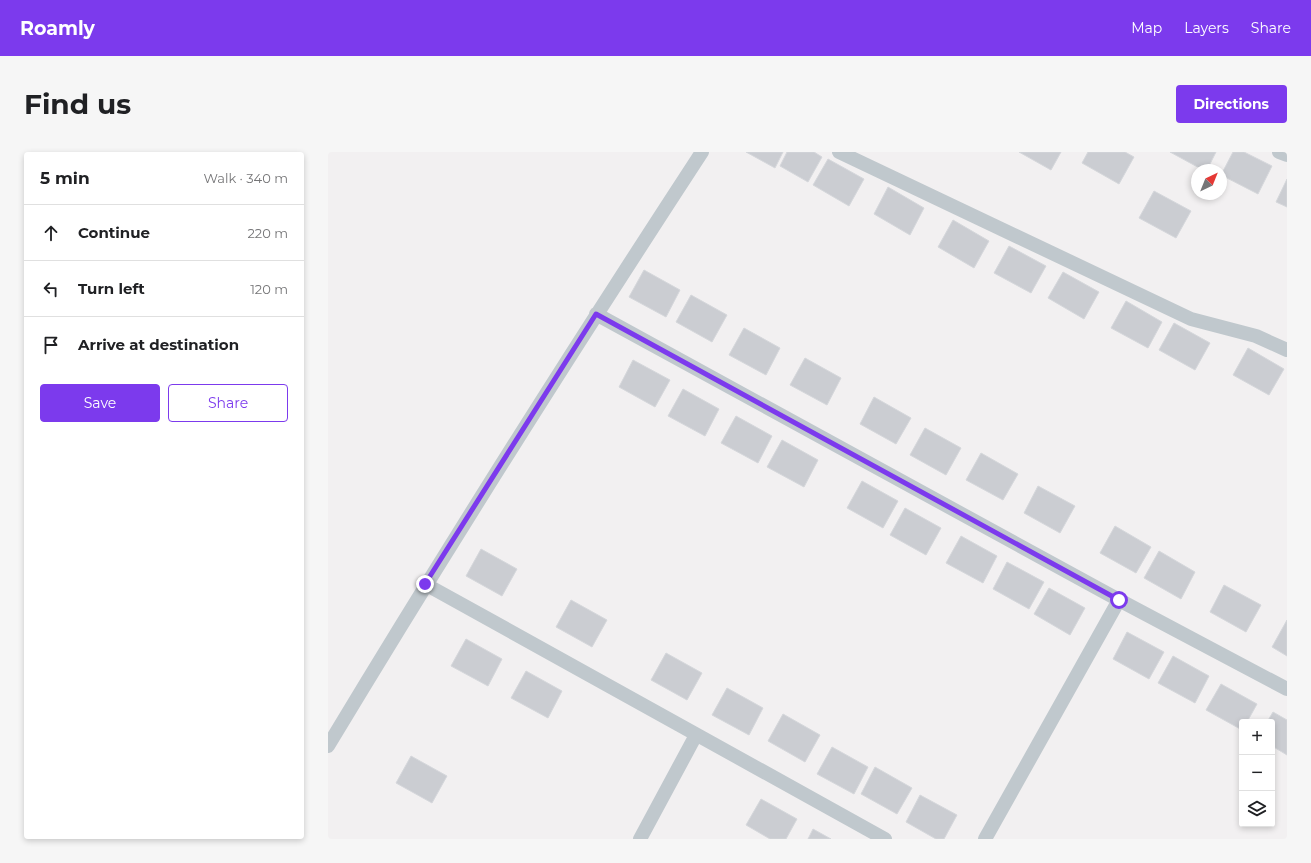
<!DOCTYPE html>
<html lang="en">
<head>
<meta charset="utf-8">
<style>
  :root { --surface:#fff; --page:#f6f6f6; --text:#202124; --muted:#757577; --line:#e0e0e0; --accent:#7c3aed }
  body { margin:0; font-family:Montserrat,sans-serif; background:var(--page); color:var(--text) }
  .controls { position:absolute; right:12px; bottom:12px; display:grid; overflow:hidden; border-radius:4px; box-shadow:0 2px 6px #0003 }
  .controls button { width:36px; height:36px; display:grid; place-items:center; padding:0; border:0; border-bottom:1px solid var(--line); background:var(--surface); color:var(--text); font:20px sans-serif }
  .compass { position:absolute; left:863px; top:12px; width:36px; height:36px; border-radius:50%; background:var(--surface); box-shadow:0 2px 6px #0003; rotate:43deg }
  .stop { position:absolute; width:12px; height:12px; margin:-9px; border:3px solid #7c3aed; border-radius:50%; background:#fff }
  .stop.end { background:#7c3aed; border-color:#fff; box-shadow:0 1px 4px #0008 }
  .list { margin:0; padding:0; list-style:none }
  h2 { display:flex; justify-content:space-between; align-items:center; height:52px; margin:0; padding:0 16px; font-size:17px }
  h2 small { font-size:13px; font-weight:400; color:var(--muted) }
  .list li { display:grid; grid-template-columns:26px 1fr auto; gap:12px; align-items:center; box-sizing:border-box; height:56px; padding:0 16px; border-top:1px solid var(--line) }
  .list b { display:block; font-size:15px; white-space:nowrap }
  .list em { font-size:13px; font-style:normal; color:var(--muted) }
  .actions { display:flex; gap:8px; padding:12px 16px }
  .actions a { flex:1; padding:9px 0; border:1px solid var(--accent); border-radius:4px; text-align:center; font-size:14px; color:var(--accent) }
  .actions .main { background:var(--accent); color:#fff }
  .icon { flex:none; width:22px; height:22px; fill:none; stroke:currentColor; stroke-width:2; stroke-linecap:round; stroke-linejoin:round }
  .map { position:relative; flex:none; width:959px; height:687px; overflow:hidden; border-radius:4px }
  header { display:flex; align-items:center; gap:24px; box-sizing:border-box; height:56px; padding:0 20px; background:var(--accent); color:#fff }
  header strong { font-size:19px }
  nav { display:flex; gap:22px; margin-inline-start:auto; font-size:14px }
  .intro { display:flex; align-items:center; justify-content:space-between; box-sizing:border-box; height:96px; padding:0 24px }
  h1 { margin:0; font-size:28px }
  .button { padding:10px 18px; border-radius:4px; background:var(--accent); color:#fff; font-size:14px; font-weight:700 }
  main { display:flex; gap:24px; padding:0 24px }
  aside { flex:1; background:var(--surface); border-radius:4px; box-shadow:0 2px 6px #0003 }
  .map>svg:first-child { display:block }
  .building { fill:#cbcdd2; stroke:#d5d7db }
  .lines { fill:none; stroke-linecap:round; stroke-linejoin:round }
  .minor { stroke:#c0c8cd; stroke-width:14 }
  .route { stroke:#7c3aed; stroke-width:5 }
</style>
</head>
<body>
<header>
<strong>Roamly</strong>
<nav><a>Map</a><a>Layers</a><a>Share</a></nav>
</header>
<div class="intro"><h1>Find us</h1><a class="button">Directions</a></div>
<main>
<aside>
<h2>5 min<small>Walk · 340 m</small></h2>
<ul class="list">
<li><svg class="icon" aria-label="ahead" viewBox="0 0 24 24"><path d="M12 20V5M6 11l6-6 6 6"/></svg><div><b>Continue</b></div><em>220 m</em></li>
<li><svg class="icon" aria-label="left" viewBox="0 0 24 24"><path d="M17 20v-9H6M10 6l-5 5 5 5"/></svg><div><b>Turn left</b></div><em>120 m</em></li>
<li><svg class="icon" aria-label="arrive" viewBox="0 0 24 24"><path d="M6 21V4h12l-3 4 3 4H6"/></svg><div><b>Arrive at destination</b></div></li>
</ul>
<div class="actions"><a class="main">Save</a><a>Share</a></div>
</aside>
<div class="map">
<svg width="959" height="687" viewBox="0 0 959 687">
  <rect width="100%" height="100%" fill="#f2f0f1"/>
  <!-- building -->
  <path class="building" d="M418,0H455L447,16Z
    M459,0H486L494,5L480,30L452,14Z
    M691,0H733L723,18Z
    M760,0H797L806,5L791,32L754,11Z
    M842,0H888L879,18H875Z
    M905,0H916L944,14L930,42L893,23Z
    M500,7L536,27L521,54L485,33Z
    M959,27V55L948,50Z
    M560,35L596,56L582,83L546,62Z
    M826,39L863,59L848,86L811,66Z
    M625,68L661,89L646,116L610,95Z
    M681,94L718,114L703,141L666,121Z
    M316,118L352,138L338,165L301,145Z
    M735,120L771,140L756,167L720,146Z
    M363,143L399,163L384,190L348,170Z
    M798,149L834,170L820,196L783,176Z
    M846,171L882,191L867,218L831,198Z
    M416,176L452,196L438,223L401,203Z
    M920,196L956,217L941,243L905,223Z
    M477,206L513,226L499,253L462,233Z
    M305,208L342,228L327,255L291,235Z
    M355,237L391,257L377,284L340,264Z
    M546,245L583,266L568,292L532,272Z
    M408,264L444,284L430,311L393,291Z
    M597,276L633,296L618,323L582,303Z
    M454,288L490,308L476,335L439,315Z
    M653,301L690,322L675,348L638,328Z
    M534,329L570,349L555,376L519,356Z
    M710,334L747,354L732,381L696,361Z
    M577,356L613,376L598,403L562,383Z
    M787,374L823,395L808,421L772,401Z
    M633,384L669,404L655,431L618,411Z
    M153,397L189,417L174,444L138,424Z
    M831,399L867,420L853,447L816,426Z
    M679,410L716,430L701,457L665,437Z
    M896,433L933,453L918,480L882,460Z
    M721,436L757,456L742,483L706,462Z
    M243,448L279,468L264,495L228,475Z
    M959,468V504L944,495Z
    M799,480L836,500L821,527L785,507Z
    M138,487L174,507L160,534L123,514Z
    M338,501L374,521L359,548L323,528Z
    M845,504L881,524L867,551L830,531Z
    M198,519L234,539L220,566L183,546Z
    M893,532L929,552L919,570H914V578L878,558Z
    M399,536L435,556L421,583L384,563Z
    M945,560L959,568V603L944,594V570H939Z
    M455,562L492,583L477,610L440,589Z
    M504,595L540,615L526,642L489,622Z
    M83,604L119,624L104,651L68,631Z
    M547,615L584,636L569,662L533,642Z
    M592,643L629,663L616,687H608L578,670Z
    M433,647L469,667L458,687H442L418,673Z
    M485,677L503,687H480Z"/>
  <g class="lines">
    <!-- minor -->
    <path class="minor" d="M511,0L863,167L928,184L959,198
      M951,0L959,3
      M268,162L791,448L959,537
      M97,432L557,687
      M0,594C121,393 246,196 374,0
      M312,687L368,583
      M657,687L791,448"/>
  </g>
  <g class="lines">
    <!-- route -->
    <path class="route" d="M97,432L268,162L791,448"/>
  </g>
</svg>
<div class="controls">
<button>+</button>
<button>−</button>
<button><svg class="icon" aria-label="layers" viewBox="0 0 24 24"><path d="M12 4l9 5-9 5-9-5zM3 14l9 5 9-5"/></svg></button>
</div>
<svg class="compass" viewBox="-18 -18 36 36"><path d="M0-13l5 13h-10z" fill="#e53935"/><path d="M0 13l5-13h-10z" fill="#757577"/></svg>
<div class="stop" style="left:791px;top:448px"></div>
<div class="stop end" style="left:97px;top:432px"></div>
</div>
</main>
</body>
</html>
